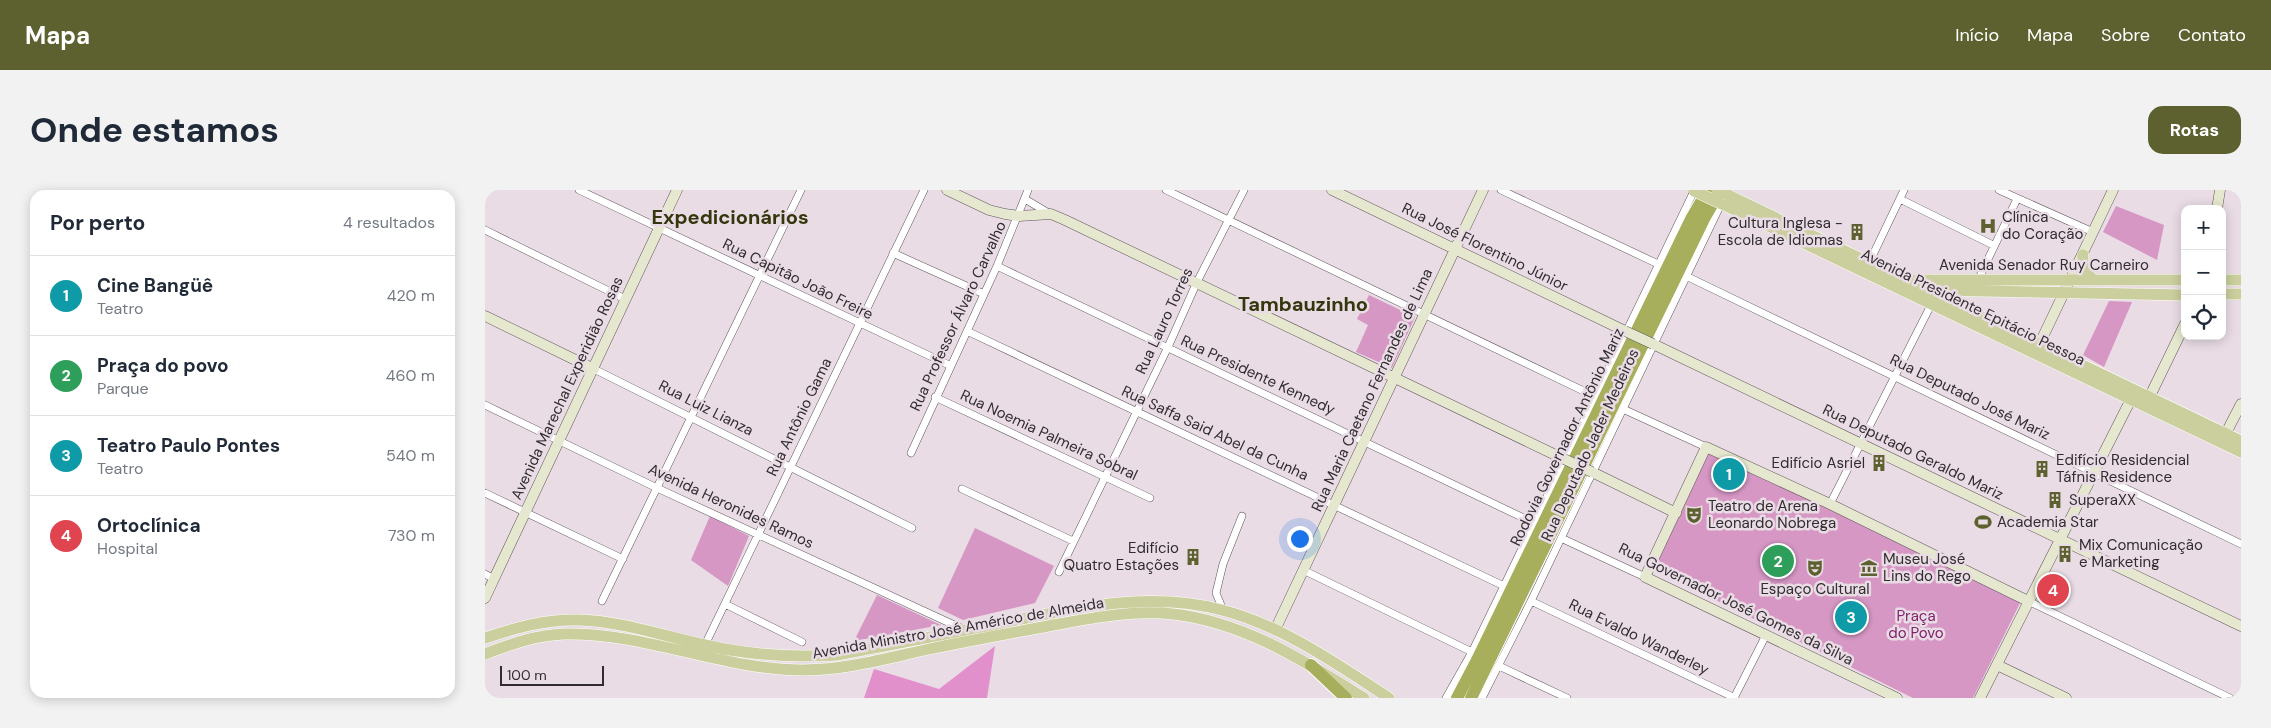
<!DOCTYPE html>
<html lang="pt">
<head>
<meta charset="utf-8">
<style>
  :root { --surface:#fff; --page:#f2f2f3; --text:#1f2937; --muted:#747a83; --line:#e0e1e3; --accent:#5d612f }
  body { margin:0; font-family:"DM Sans",sans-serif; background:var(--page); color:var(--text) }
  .controls { position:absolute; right:15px; top:15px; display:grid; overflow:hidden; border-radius:10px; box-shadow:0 2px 12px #0003 }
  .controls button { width:45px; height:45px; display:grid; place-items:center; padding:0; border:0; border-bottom:1px solid var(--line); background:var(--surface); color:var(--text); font:25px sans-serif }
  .scale { position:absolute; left:15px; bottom:12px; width:104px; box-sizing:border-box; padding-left:5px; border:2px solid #302c2f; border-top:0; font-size:14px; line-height:18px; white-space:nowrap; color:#302c2f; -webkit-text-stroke:4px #e9dce5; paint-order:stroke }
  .you { position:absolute; left:814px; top:348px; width:18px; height:18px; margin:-12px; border:4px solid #fff; border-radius:50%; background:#1a73e8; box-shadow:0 0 0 8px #1a73e833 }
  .badge { display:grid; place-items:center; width:32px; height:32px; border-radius:50%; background:var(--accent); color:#fff; font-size:16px; font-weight:700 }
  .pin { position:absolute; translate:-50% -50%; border:2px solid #fff; box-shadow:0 1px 5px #0006 }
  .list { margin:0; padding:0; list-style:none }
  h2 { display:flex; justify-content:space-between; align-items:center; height:65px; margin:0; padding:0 20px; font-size:21px }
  h2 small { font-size:16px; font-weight:400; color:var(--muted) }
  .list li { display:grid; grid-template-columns:32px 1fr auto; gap:15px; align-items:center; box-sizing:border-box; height:80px; padding:0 20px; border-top:1px solid var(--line) }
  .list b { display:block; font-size:19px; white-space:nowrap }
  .list p { margin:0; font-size:16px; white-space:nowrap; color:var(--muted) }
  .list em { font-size:16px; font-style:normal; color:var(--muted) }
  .icon { flex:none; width:28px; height:28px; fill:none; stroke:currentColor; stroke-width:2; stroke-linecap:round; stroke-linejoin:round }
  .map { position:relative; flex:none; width:1756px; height:508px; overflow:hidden; border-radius:15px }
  header { display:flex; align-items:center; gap:30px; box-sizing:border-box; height:70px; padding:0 25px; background:var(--accent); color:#fff }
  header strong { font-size:24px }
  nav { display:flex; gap:28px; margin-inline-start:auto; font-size:18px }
  .intro { display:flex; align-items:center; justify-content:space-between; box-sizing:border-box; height:120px; padding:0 30px }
  h1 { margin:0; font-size:35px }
  .button { padding:12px 22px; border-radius:15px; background:var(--accent); color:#fff; font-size:18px; font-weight:700 }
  main { display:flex; gap:30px; padding:0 30px }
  aside { flex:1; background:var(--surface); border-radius:15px; box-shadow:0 2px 12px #0003 }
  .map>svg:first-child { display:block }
  .green { fill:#d697c4 }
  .forest { fill:#e290cc }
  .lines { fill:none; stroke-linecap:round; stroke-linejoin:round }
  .street-casing { stroke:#60565d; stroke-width:8 }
  .secondary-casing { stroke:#60565d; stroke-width:11 }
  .primary-casing { stroke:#fff; stroke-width:12 }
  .highway-casing { stroke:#fff; stroke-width:14 }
  .street { stroke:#fff; stroke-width:7 }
  .secondary { stroke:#e5e7ce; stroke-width:10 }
  .primary { stroke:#cbcf9d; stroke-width:11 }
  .highway { stroke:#a8af5c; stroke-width:12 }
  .secondary-bridge-casing { stroke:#60565d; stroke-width:11; stroke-linecap:butt }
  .primary-bridge-casing { stroke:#fff; stroke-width:12; stroke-linecap:butt }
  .secondary-bridge { stroke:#e5e7ce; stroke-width:10 }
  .primary-bridge { stroke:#cbcf9d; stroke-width:11 }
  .labels { text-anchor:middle; stroke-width:5; stroke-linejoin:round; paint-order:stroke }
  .poi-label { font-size:15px; fill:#302c2f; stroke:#e9dce5; text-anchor:start }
  .street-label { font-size:15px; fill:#302c2f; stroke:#e9dce5 }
  .park-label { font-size:15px; fill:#80216d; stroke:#e9dce5 }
  .district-label { font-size:20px; font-weight:bold; fill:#34360d; stroke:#e9dce5 }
</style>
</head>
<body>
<header>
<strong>Mapa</strong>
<nav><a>Início</a><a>Mapa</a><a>Sobre</a><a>Contato</a></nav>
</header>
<div class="intro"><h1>Onde estamos</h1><a class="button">Rotas</a></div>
<main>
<aside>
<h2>Por perto<small>4 resultados</small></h2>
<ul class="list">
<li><span class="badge" style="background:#0f9aa8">1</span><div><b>Cine Bangüê</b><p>Teatro</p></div><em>420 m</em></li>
<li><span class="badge" style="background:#2e9e5b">2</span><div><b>Praça do povo</b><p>Parque</p></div><em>460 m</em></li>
<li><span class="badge" style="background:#0f9aa8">3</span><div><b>Teatro Paulo Pontes</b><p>Teatro</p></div><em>540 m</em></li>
<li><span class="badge" style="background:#e0444e">4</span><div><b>Ortoclínica</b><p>Hospital</p></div><em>730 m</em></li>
</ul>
</aside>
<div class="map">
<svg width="1756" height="508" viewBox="0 0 1756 508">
  <rect width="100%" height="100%" fill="#e9dce5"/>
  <!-- green -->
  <path class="green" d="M1631,16L1679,35L1672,70L1618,42Z
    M884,105L930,127L907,178L871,162L883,135L872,129Z
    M1624,111L1647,112L1619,177L1598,165Z
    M1223,260L1536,411L1488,508H1428L1166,378Z
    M225,326L264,346L243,396L206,370Z
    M490,338L569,376L550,413L478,430L453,418Z
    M392,405L456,435L369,451Z"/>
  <!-- forest -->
  <path class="forest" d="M510,456L502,508H379L389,479L454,499Z"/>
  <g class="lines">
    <!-- street casing -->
    <g class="street-casing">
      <path id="street" d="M94,0L466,176
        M681,0L1109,206
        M1016,0L1173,74
        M1514,0L1608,42
        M540,9L565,24
        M1415,9L1508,55
        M0,40L140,109
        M408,63L499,104
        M1384,73L1419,0
        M512,76L1049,333
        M1201,86L1756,354
        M1493,90L1532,9
        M482,141L1019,396
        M109,179L427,338
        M450,207L665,308
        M0,215L172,298L480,440
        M1138,219L1221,257
        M426,263L512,76L543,0
        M477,299L588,351
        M0,303L138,369
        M1345,314L1447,113
        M1076,348L1160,387
        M818,380L987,462
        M574,382L683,157L712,92L759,0
        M0,384L9,389
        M117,411L316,0
        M1046,411L1250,508
        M1543,411L1745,508
        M240,414L317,452
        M738,420L731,403L738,374L757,326
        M219,457L439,0
        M1014,476L1082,508
        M961,508L987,462L1019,396L1209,1
        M997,508L1046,411L1236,14
        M1249,508L1281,445"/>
    </g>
    <!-- secondary casing -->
    <g class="secondary-casing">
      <path id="secondary" d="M462,0L504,20L520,24L534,26L566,24L580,30L1079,269
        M847,0L1140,141
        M1732,19L1735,0
        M0,126L109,179
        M1168,154L1756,436
        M1554,155L1628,0
        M1741,243L1756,214
        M1107,282L1191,323
        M0,408L192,0
        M790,440L998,0
        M1512,475L1581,508
        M1412,508L1160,387L1221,257L1345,314L1543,411
        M1495,508L1642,217L1647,209L1665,206L1700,134"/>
    </g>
    <!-- primary casing -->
    <g class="primary-casing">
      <path id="primary" d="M1243,5L1756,251
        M1235,13L1756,262
        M1598,65V80L1607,88
        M1423,90H1700
        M1737,90H1756
        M1444,100L1700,105
        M1737,104H1756
        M0,448C30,438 61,429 93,430C136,431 178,446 220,455C264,465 307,468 352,465C407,455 461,444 516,433C588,419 664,400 737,420C798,436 852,474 904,508
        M0,464C26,454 51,445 79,444C161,442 237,480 318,480C361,480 403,468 444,459C487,450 531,442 574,434C611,427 650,420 688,424C759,432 819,471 879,508"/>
    </g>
    <!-- highway casing -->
    <g class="highway-casing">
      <path id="highway" d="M826,475L861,508
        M972,508L992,470L1206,29L1223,0
        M986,508L1220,27L1235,1"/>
    </g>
    <!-- street -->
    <use href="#street" class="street"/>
    <!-- secondary -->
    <use href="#secondary" class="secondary"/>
    <!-- primary -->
    <use href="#primary" class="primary"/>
    <!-- highway -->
    <use href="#highway" class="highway"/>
    <!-- secondary-bridge casing -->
    <g class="secondary-bridge-casing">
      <path id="secondary-bridge" d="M1140,141L1168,154
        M1079,269L1107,282"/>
    </g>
    <!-- primary-bridge casing -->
    <g class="primary-bridge-casing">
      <path id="primary-bridge" d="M1232,0L1243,5
        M1209,1L1235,13"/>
    </g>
    <!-- secondary-bridge -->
    <use href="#secondary-bridge" class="secondary-bridge"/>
    <!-- primary-bridge -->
    <use href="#primary-bridge" class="primary-bridge"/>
  </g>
  <!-- icons -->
  <defs>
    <g id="hospital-bare" transform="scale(1.35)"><path d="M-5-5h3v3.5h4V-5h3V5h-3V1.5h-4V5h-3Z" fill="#5d612f" stroke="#e9dce5" stroke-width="2.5" paint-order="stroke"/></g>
    <g id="building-bare" transform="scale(1.35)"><path d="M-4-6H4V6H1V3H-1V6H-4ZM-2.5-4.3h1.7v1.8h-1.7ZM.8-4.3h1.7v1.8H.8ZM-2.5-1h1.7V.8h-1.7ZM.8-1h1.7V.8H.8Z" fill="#5d612f" stroke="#e9dce5" stroke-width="2.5" paint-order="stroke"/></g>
    <g id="theatre-bare" transform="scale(1.35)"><path d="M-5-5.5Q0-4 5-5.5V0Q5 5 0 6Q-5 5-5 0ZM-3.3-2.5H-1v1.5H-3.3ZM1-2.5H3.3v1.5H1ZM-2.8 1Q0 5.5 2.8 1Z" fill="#5d612f" stroke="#e9dce5" stroke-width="2.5" paint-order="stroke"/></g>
    <g id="stadium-bare" transform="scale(1.35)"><path d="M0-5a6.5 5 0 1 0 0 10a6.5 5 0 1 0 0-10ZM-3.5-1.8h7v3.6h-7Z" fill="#5d612f" stroke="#e9dce5" stroke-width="2.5" paint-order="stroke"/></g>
    <g id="museum-bare" transform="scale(1.35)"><path d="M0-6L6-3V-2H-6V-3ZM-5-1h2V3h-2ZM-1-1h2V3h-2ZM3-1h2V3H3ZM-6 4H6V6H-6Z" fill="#5d612f" stroke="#e9dce5" stroke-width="2.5" paint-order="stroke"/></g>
  </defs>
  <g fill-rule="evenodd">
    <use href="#hospital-bare" x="1503" y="36"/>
    <use href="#building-bare" x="1372" y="42"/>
    <use href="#building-bare" x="1394" y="273"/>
    <use href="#building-bare" x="1557" y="279"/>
    <use href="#building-bare" x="1570" y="310"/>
    <use href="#theatre-bare" x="1209" y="325"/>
    <use href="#stadium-bare" x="1498" y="332"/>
    <use href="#building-bare" x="1580" y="364"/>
    <use href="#building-bare" x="708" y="367"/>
    <use href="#theatre-bare" x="1330" y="378"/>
    <use href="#museum-bare" x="1384" y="378"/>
  </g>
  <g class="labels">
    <!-- poi labels -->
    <g class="poi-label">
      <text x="1517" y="32">Clínica<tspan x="1517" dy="17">do Coração</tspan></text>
      <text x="1358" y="38" text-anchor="end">Cultura Inglesa -<tspan x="1358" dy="17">Escola de Idiomas</tspan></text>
      <text x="1571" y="275">Edifício Residencial<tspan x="1571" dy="17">Táfnis Residence</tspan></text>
      <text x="1380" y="278" text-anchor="end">Edifício Asriel</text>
      <text x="1584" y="315">SuperaXX</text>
      <text x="1223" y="321">Teatro de Arena<tspan x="1223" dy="17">Leonardo Nobrega</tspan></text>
      <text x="1512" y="337">Academia Star</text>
      <text x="1594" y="360">Mix Comunicação<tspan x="1594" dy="17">e Marketing</tspan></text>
      <text x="694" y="363" text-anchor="end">Edifício<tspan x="694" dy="17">Quatro Estações</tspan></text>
      <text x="1398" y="374">Museu José<tspan x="1398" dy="17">Lins do Rego</tspan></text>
      <text x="1330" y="404" text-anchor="middle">Espaço Cultural</text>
    </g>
    <!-- street labels -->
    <g class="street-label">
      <text transform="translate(1000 57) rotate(26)" y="5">Rua José Florentino Júnior</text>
      <text x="1559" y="80">Avenida Senador Ruy Carneiro</text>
      <text transform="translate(313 89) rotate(26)" y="5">Rua Capitão João Freire</text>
      <text transform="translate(1488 117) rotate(26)" y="5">Avenida Presidente Epitácio Pessoa</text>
      <text transform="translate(473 126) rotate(-65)" y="5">Rua Professor Álvaro Carvalho</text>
      <text transform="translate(679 131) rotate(-65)" y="5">Rua Lauro Torres</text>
      <text transform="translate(773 185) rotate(25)" y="5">Rua Presidente Kennedy</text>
      <text transform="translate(82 198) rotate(-65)" y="5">Avenida Marechal Experidião Rosas</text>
      <text transform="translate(887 200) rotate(-65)" y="5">Rua Maria Caetano Fernandes de Lima</text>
      <text transform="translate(1485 207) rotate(26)" y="5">Rua Deputado José Mariz</text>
      <text transform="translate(221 218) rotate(27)" y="5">Rua Luiz Lianza</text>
      <text transform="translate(314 227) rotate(-64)" y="5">Rua Antônio Gama</text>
      <text transform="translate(730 243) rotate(25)" y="5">Rua Saffa Said Abel da Cunha</text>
      <text transform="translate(564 245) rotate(25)" y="5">Rua Noemia Palmeira Sobral</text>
      <text transform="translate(1082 247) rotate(-64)" y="5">Rodovia Governador Antônio Mariz</text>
      <text transform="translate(1105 255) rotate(-65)" y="5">Rua Deputado Jader Medeiros</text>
      <text transform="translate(1428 262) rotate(26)" y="5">Rua Deputado Geraldo Mariz</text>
      <text transform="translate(246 316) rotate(25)" y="5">Avenida Heronides Ramos</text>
      <text transform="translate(1251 414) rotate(26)" y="5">Rua Governador José Gomes da Silva</text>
      <text transform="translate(473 438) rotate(-10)" y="5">Avenida Ministro José Américo de Almeida</text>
      <text transform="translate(1154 447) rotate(26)" y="5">Rua Evaldo Wanderley</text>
    </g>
    <!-- park labels -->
    <g class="park-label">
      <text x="1431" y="431">Praça<tspan x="1431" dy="17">do Povo</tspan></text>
    </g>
    <!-- district labels -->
    <g class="district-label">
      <text x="245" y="34">Expedicionários</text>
      <text x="818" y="121">Tambauzinho</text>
    </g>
  </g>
</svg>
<div class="controls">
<button>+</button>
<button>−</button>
<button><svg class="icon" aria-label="locate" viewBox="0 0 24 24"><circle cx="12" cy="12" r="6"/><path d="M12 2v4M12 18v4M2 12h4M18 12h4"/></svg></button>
</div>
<div class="scale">100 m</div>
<div class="you"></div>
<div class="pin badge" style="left:1244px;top:284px;background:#0f9aa8">1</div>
<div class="pin badge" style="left:1293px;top:371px;background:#2e9e5b">2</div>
<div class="pin badge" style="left:1366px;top:427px;background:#0f9aa8">3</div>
<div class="pin badge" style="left:1568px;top:400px;background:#e0444e">4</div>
</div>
</main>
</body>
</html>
